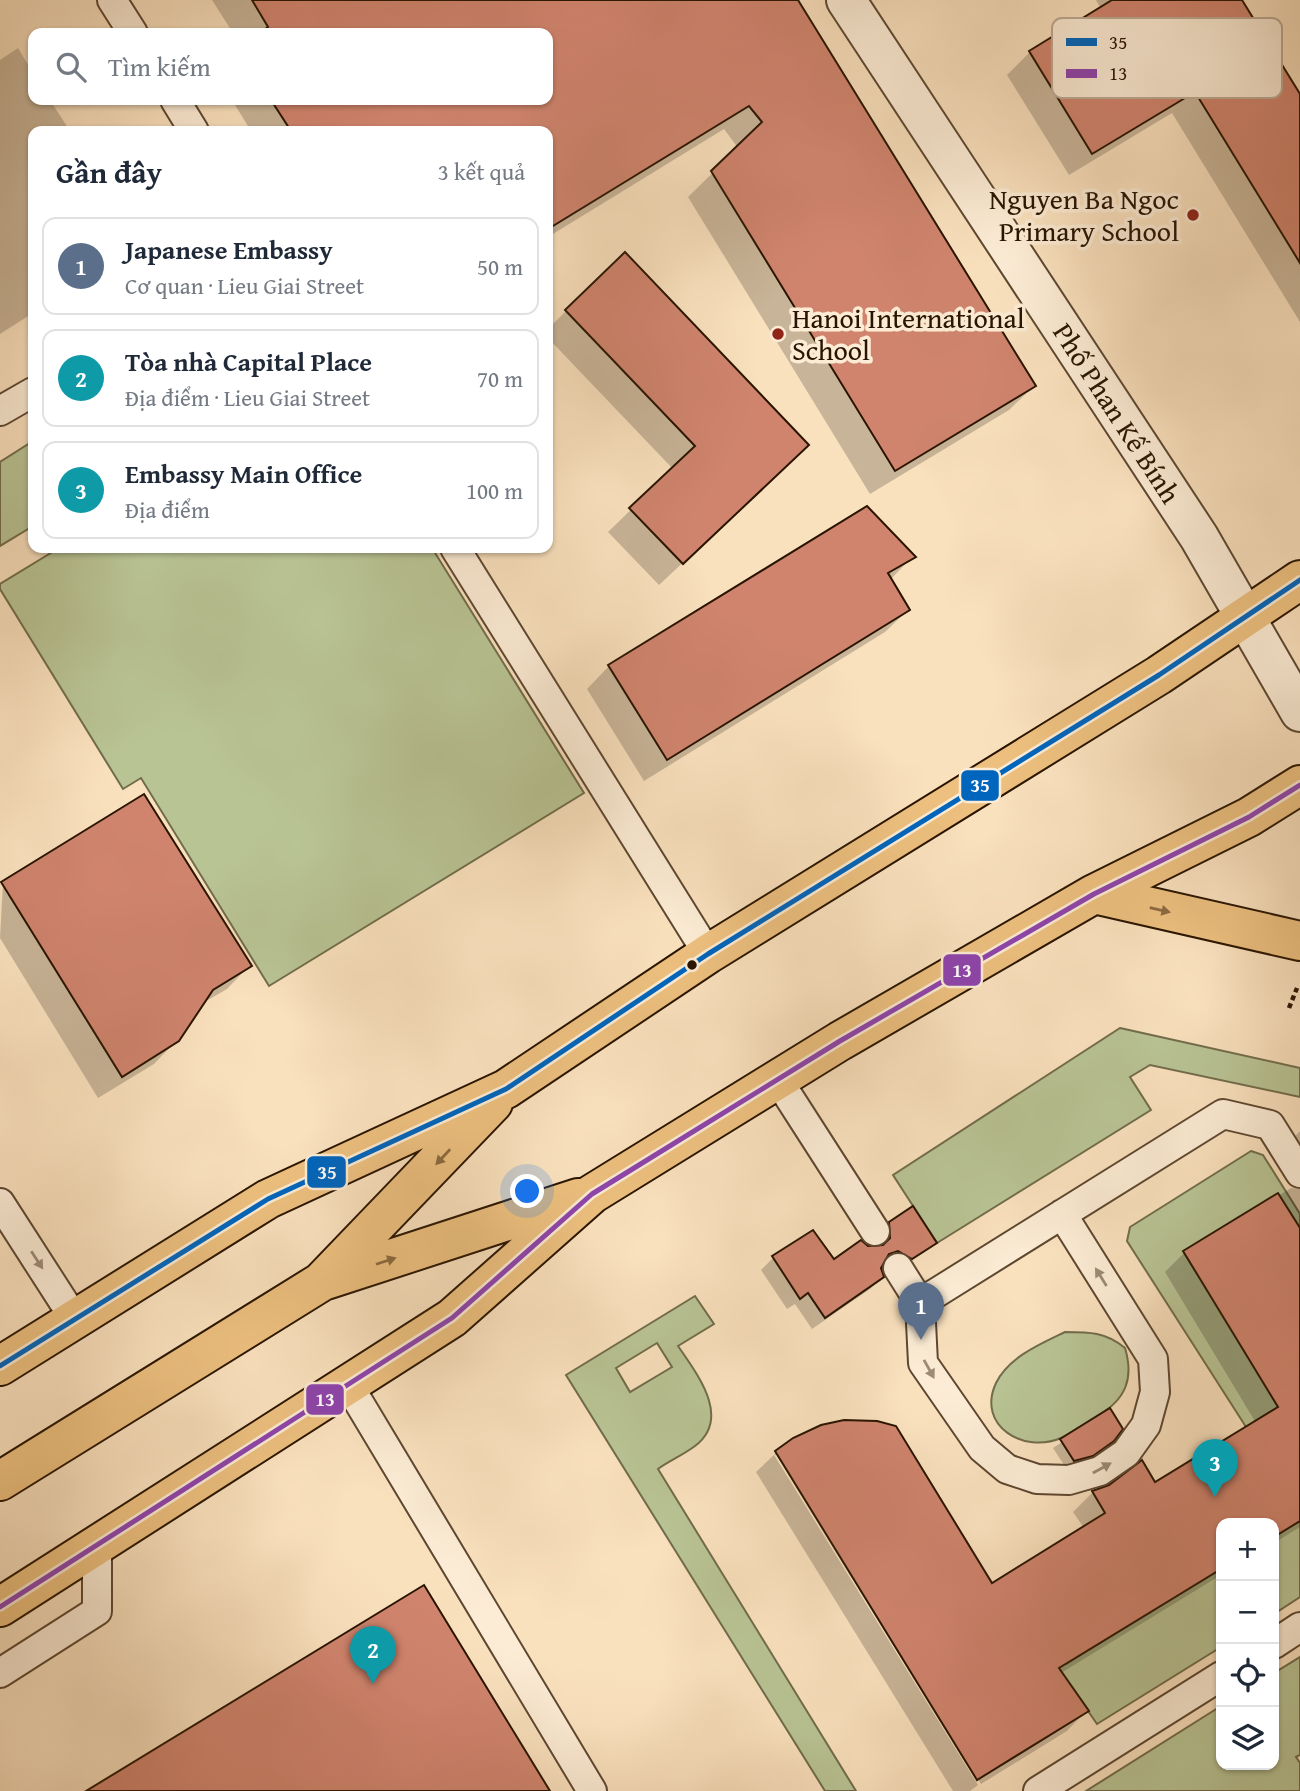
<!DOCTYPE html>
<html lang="vi">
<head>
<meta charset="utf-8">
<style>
  :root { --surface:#fff; --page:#f6f6f7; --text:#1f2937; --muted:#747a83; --line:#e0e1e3; --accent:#8f2418 }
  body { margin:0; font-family:"Gentium Book Plus",serif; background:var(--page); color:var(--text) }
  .controls { position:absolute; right:21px; bottom:21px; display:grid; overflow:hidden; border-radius:14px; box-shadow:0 2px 5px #0004 }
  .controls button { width:63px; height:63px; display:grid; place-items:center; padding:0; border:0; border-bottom:2px solid var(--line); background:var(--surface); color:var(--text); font:35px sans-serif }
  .you { position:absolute; left:528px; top:1192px; width:24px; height:24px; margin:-18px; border:5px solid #fff; border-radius:50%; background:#1a73e8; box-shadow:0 0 0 10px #1a73e833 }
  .badge { display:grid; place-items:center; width:46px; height:46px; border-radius:50%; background:var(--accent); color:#fff; font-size:23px; font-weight:700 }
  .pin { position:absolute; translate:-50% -58px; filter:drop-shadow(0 2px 4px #0008) }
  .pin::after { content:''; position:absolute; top:37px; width:24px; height:21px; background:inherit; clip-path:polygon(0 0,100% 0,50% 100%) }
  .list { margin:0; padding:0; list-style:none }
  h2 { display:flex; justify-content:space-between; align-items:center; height:91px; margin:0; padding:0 28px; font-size:30px }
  h2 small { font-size:23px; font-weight:400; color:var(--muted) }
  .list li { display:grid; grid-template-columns:46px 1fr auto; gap:21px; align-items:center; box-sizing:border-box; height:98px; margin:0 14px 14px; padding:0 14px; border:2px solid var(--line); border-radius:14px }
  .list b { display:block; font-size:26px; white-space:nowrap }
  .list p { margin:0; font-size:23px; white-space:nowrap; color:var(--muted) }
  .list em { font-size:23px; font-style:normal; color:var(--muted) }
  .icon { flex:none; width:38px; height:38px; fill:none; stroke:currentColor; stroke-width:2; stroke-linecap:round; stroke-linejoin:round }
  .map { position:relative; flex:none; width:1300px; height:1791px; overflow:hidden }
  .search { position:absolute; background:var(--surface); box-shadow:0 2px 5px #0004; left:28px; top:28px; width:525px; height:77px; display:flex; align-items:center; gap:18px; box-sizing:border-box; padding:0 24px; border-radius:14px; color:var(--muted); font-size:26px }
  .panel { position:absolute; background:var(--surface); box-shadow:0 2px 5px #0004; left:28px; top:126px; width:525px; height:427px; border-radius:14px }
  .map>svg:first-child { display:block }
  .green { fill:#b9c495; stroke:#716c4b; stroke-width:2; fill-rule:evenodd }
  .shadow { fill:#0003 }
  .building { fill:#d0846e; stroke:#291401; stroke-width:2 }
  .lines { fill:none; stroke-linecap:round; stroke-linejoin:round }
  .service-casing { stroke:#5d4730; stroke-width:32 }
  .tertiary-casing { stroke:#5d4730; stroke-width:42 }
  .primary-casing { stroke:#291401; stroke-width:42 }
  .path { stroke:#291401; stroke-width:4.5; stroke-dasharray:5 3.5; stroke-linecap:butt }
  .service { stroke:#fcecd5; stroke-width:28 }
  .tertiary { stroke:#fcecd5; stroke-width:38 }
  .primary { stroke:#edc07f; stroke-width:38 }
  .bus-1-casing { stroke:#fcecd5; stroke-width:10 }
  .bus-2-casing { stroke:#fcecd5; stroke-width:10 }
  .bus-1 { stroke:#0065bd; stroke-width:5 }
  .bus-2 { stroke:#8e44ad; stroke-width:5 }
  .oneway { fill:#8b6a40 }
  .oneway2 { fill:#9d8b76 }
  .poi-dot { fill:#8f2418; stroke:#fcecd5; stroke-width:2.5 }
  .bus-dot { fill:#291401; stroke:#fcecd5; stroke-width:2.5 }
  .labels { text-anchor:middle; stroke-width:7; stroke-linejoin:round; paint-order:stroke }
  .poi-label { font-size:28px; fill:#291401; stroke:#fcecd5; text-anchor:end }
  .street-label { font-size:28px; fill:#291401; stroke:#fcecd5 }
  .key { fill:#fcecd5; stroke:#bdab95; stroke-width:2 }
  .key-label { font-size:19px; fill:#291401 }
  .line-badge { stroke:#fcecd5; stroke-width:2.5 }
  .badge-label { font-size:19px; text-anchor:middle; font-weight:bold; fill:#fff }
</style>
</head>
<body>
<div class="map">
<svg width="1300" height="1791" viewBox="0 0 1300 1791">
  <rect width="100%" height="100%" fill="#fae1be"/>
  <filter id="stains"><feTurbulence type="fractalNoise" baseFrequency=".00286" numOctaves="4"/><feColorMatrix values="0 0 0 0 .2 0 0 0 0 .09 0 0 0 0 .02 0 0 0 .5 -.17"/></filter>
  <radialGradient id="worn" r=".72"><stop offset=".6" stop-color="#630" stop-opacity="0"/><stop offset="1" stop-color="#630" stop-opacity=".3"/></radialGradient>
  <!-- green -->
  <path class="green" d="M33,441V526L0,546V462Z
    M59,548H432L584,793L269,986L141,778L123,789L0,589V584Z
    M1120,1028L1300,1068V1097L1150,1065L1130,1077L1151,1110L937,1243L893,1175Z
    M1251,1151L1263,1155L1300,1214V1228L1278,1407L1246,1427L1127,1241L1130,1227Z
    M695,1296L714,1324L678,1346C697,1374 732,1418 695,1446C683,1455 669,1461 658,1469L856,1791H825L566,1375ZM657,1343L672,1367L630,1392L616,1368Z
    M1065,1332C1089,1332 1106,1332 1125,1348C1134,1378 1126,1399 1099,1415C1086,1423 1074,1432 1061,1438C1024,1454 976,1426 996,1383C1009,1357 1040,1344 1065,1332Z
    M1300,1520V1597L1274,1614V1536Z
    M1221,1569V1647L1097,1724L1081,1701L1036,1655L1066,1664Z
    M1300,1657V1755L1296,1757L1300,1763V1791H1086L1221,1706V1765H1274V1673Z"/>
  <!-- shadow -->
  <path class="shadow" d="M212,0H796L1034,386L1009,410L870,494L688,197L738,148L724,129L548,237V131H251L232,100H548V33H233Z
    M1096,0H1240L1300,97V322L1172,113L1069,175L1007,75L1030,52L1101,9Z
    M18,48L33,73V100H50L70,131H33V313L0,334V60Z
    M566,311L784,468L659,585L608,532L673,469L548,338V329Z
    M913,556L890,580L908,610L885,632L644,781L587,689L609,666Z
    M3,883L249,966L227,989L201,1004L177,1040L154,1064L98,1098L0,938Z
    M1300,1131V1178L1283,1149Z
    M1291,1188L1300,1189V1527L1274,1543V1523H1221V1575L1061,1673L1086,1711L1067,1731L981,1784L779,1455H774L978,1785L970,1791H953L756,1472L776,1453L794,1439L991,1585L1084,1528L1073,1512L1093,1492L1110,1486L1155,1484L1256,1423L1165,1272L1184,1253Z
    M890,1223L935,1243L899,1270L882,1264V1277L870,1289L812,1329L795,1304L787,1309L761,1270L773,1258L813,1232L834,1261L862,1242L876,1249L878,1236Z
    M1110,1411L1113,1440L1083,1463L1066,1468L1053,1448Z"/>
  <!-- building -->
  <path class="building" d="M252,0H798L1036,386L895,471L711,171L762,122L749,106L548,229V131H291L271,100H548V33H259L268,27Z
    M1112,0H1242L1300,94V263L1195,92L1092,154L1029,51Z
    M625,252L809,445L683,564L629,508L695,446L565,310Z
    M867,506L916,557L888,573L910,610L667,760L608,665Z
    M144,794L252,966L213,990L179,1041L122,1077L1,882Z
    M1278,1193L1300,1228V1521L1274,1537V1523H1221V1569L1059,1668L1089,1711L977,1780L775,1451L793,1438L821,1425L844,1420L877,1421L896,1426L992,1583L1105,1513L1092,1491L1109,1485L1142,1460L1155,1482L1278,1407L1183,1251Z
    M913,1206L937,1243L912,1259L898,1251L889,1254L881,1268L884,1277L825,1318L808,1293L800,1299L772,1256L813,1230L834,1259L861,1240L868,1246L883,1245L890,1238L889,1222Z
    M1110,1408L1123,1429L1114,1441L1093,1456L1074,1461L1060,1439Z
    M424,1585L550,1791H86Z"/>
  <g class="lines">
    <!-- service casing -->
    <g class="service-casing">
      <path id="service" d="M112,0L133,33
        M175,100L194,131
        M0,411L33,392
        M455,548L708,954
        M778,1080L875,1231
        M0,1203L74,1318
        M898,1268L920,1303L923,1363L982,1448L1007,1469L1037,1479L1069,1480L1100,1471L1126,1453L1146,1425L1155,1392L1153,1359L1062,1214
        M920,1303L1223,1114L1270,1125L1300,1173
        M349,1386L592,1791
        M1274,1644L1300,1627
        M0,1673L97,1611V1545
        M1038,1791L1221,1676"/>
    </g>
    <!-- tertiary casing -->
    <g class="tertiary-casing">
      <path id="tertiary" d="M846,0L1199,537L1300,712"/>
    </g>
    <!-- primary casing -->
    <g class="primary-casing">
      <path id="primary" d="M1094,894L1300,941
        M326,1280L578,1198
        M0,1366L268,1199L506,1089L708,954L1159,675L1300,580
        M0,1481L321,1282L493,1103
        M0,1607L452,1318L592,1194L840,1041L1094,894L1249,817L1300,785"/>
    </g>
    <!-- path -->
    <path class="path" d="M1289,1008L1297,988"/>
    <!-- service -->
    <use href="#service" class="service"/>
    <!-- tertiary -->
    <use href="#tertiary" class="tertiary"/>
    <!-- primary -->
    <use href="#primary" class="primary"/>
    <!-- bus-1 casing -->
    <g class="bus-1-casing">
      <path id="bus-1" d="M0,1366L268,1199L506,1089L708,954L1159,675L1300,580"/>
    </g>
    <!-- bus-2 casing -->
    <g class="bus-2-casing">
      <path id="bus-2" d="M0,1607L452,1318L592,1194L840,1041L1094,894L1249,817L1300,785"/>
    </g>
    <!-- bus-1 -->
    <use href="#bus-1" class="bus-1"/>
    <!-- bus-2 -->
    <use href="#bus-2" class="bus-2"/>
  </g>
  <!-- one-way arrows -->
  <defs><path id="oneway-solid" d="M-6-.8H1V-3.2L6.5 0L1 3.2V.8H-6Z" transform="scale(1.75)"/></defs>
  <g class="oneway">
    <use href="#oneway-solid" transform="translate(1160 910) rotate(13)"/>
    <use href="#oneway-solid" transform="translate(443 1157) rotate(133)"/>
    <use href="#oneway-solid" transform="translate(386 1261) rotate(-18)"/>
  </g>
  <g class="oneway2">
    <use href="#oneway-solid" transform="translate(37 1260) rotate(57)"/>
    <use href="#oneway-solid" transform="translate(1101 1277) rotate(-122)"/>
    <use href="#oneway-solid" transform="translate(929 1369) rotate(61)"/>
    <use href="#oneway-solid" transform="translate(1102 1468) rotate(-29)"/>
  </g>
  <!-- markers -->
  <g class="poi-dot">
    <circle cx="1193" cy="215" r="7"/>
    <circle cx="778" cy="334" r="7"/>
  </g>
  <circle class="bus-dot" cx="692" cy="965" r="6"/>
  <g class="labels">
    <!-- poi labels -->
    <g class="poi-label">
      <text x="1179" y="209">Nguyen Ba Ngoc<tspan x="1179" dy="32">Primary School</tspan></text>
      <text x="792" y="328" text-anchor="start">Hanoi International<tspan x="792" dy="32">School</tspan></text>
    </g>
    <!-- street labels -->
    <g class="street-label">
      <text transform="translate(1117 413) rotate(57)" y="10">Phố Phan Kế Bính</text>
    </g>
  </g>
  <!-- legend -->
  <rect x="1052" y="18" width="230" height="80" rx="10" class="key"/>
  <rect x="1066" y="38" width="31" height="8" fill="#0065bd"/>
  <rect x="1066" y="69" width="31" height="9" fill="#8e44ad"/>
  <g class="key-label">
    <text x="1109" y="49">35</text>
    <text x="1109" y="80">13</text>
  </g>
  <g class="line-badge">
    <rect x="960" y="769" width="40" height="33" rx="7" fill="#0065bd"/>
    <rect x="942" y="953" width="40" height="34" rx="7" fill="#8e44ad"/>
    <rect x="306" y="1155" width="41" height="34" rx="7" fill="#0065bd"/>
    <rect x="305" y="1383" width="40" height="33" rx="7" fill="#8e44ad"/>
  </g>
  <g class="badge-label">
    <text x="980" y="792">35</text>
    <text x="962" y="977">13</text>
    <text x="327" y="1179">35</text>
    <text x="325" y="1406">13</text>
  </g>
  <rect width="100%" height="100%" filter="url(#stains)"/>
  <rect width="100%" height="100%" fill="url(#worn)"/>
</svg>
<div class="controls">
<button>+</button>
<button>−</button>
<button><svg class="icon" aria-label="locate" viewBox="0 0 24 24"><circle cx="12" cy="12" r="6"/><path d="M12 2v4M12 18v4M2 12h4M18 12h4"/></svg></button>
<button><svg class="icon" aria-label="layers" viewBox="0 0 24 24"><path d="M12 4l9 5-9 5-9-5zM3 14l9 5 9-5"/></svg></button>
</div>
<div class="you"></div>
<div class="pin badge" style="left:921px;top:1340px;background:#5c6f8a">1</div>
<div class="pin badge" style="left:373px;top:1684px;background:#0f9aa8">2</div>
<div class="pin badge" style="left:1215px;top:1497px;background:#0f9aa8">3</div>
<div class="search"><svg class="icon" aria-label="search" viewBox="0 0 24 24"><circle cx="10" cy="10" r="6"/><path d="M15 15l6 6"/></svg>Tìm kiếm</div>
<section class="panel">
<h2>Gần đây<small>3 kết quả</small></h2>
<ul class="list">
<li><span class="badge" style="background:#5c6f8a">1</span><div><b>Japanese Embassy</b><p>Cơ quan · Lieu Giai Street</p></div><em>50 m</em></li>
<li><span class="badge" style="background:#0f9aa8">2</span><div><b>Tòa nhà Capital Place</b><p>Địa điểm · Lieu Giai Street</p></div><em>70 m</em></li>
<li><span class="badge" style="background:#0f9aa8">3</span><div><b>Embassy Main Office</b><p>Địa điểm</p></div><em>100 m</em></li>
</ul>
</section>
</div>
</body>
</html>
